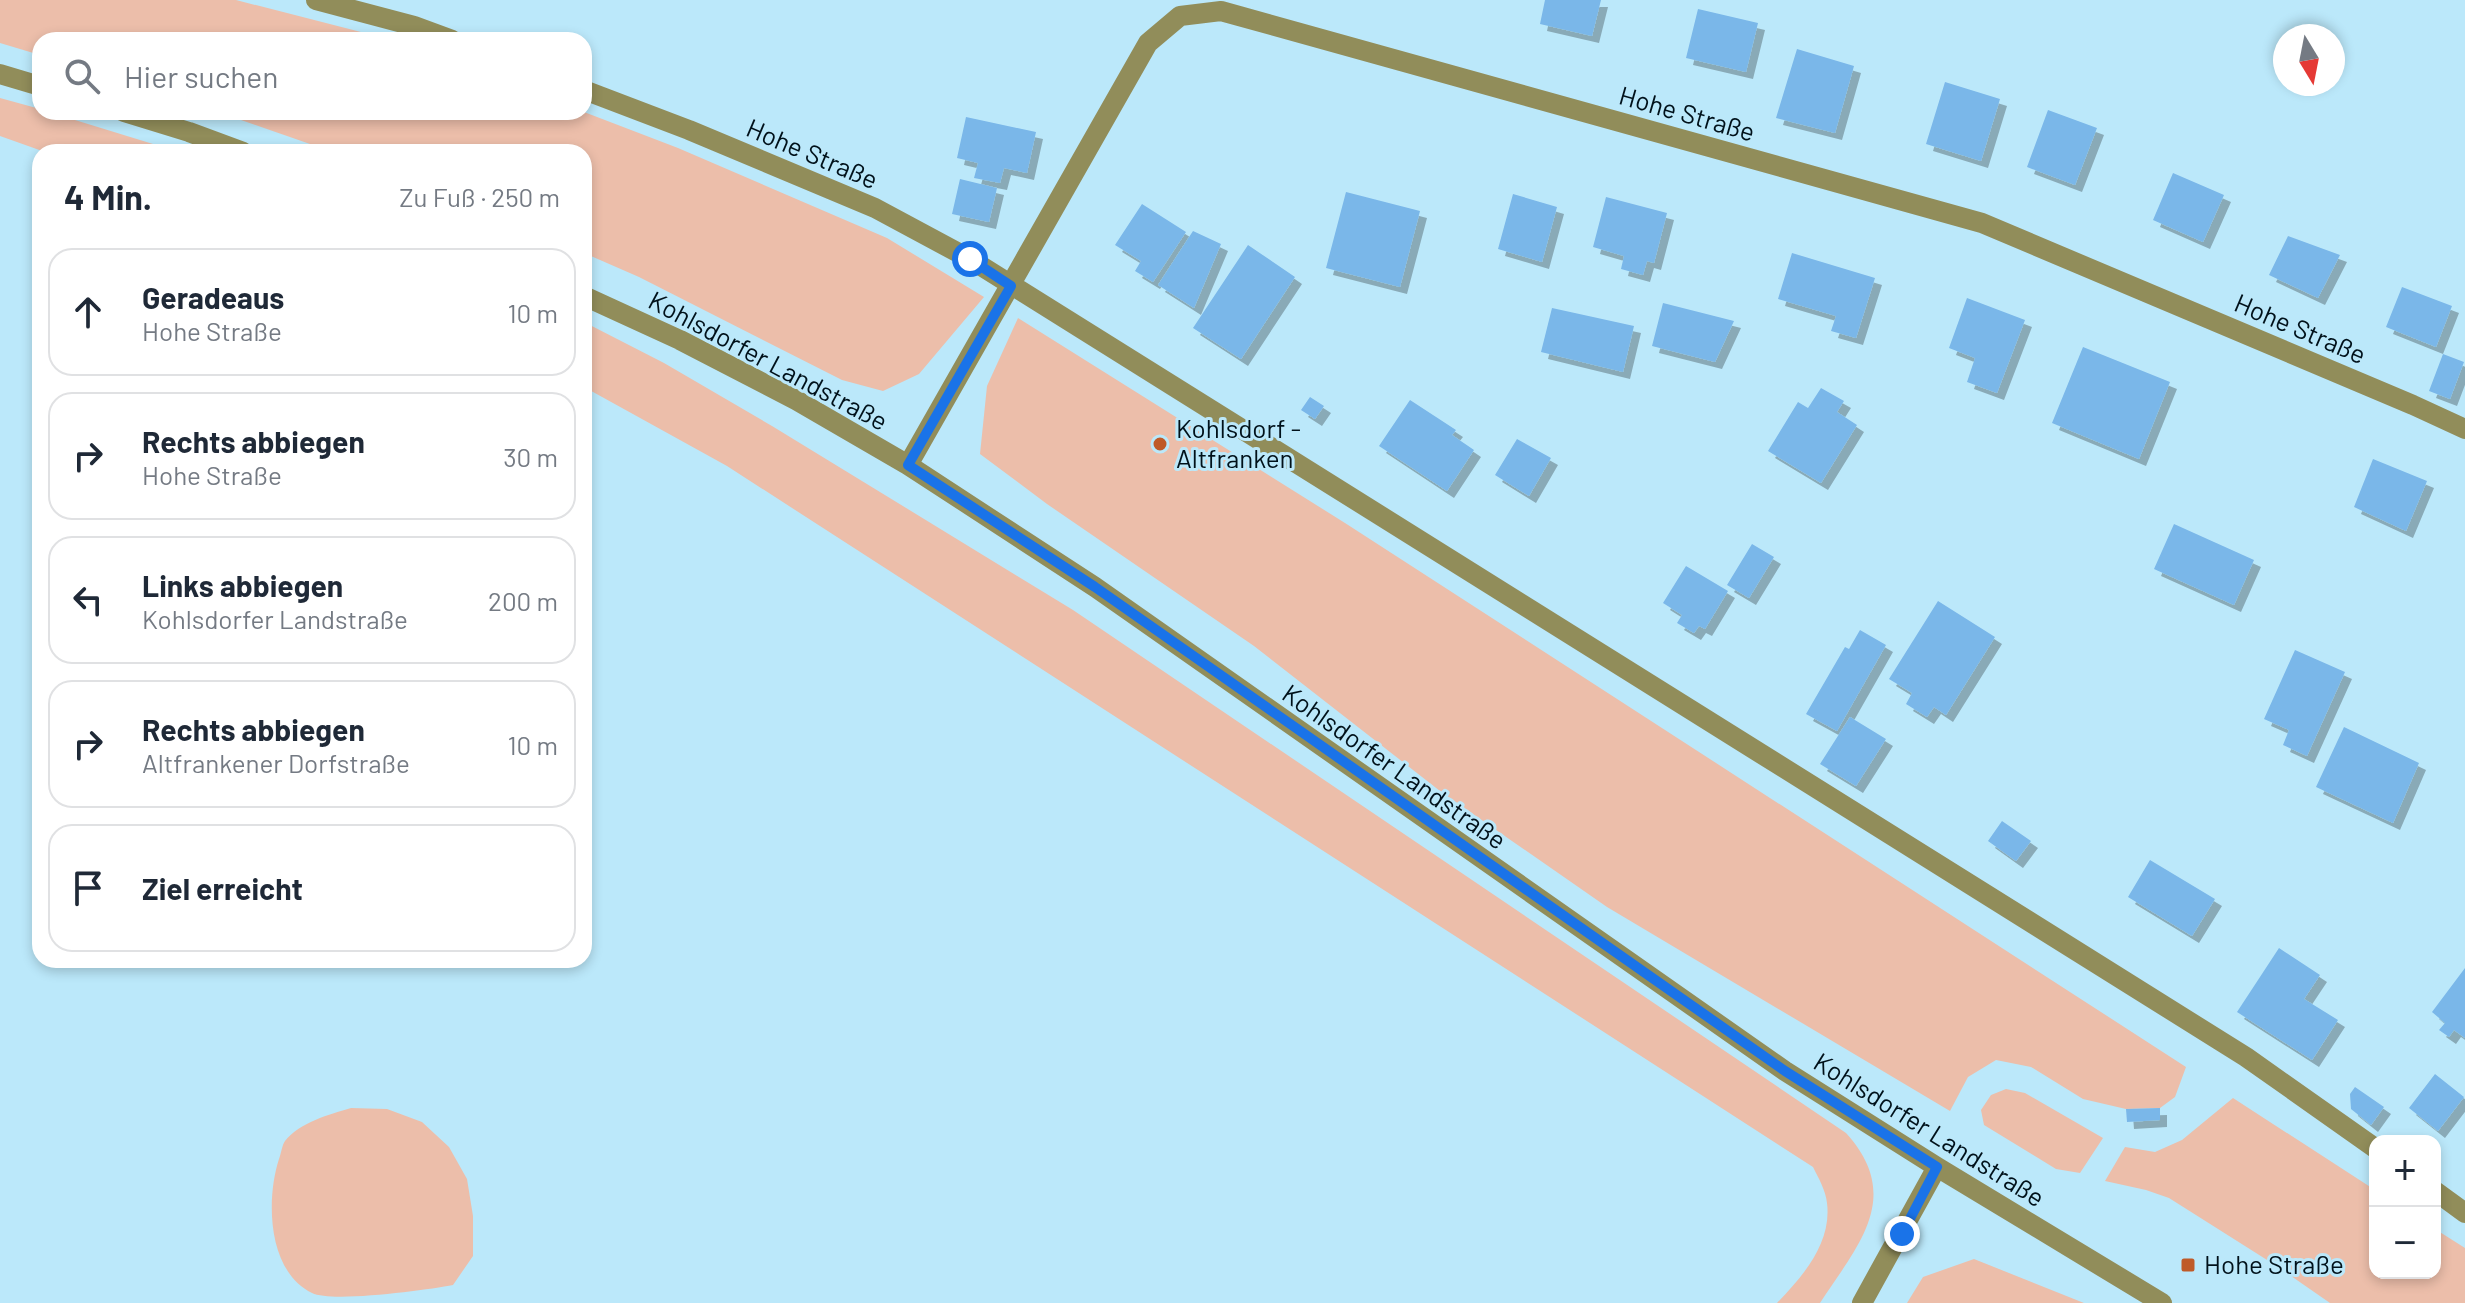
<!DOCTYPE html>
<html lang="de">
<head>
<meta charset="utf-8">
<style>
  :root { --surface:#fff; --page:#f2f2f3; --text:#1f2937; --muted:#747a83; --line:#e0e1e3 }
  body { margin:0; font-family:Barlow,sans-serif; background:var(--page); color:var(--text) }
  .controls { position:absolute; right:24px; bottom:24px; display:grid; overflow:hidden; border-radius:16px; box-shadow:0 4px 12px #0003 }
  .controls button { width:72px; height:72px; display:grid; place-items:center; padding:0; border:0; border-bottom:2px solid var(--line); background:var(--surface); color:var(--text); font:40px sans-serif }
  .compass { position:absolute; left:2273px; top:24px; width:72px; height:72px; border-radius:50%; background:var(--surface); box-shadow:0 4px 12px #0003; rotate:170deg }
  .stop { position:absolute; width:24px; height:24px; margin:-18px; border:6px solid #1a73e8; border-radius:50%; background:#fff }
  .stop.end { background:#1a73e8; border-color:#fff; box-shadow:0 2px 8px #0008 }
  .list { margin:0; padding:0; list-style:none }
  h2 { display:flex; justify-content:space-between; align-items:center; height:104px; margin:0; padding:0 32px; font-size:34px }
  h2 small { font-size:26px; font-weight:400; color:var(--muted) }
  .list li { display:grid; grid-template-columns:52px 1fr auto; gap:24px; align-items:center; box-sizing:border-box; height:128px; margin:0 16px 16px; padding:0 16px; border:2px solid var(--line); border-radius:24px }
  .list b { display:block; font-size:30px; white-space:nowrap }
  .list p { margin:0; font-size:26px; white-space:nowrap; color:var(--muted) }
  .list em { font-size:26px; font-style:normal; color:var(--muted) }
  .icon { flex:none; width:44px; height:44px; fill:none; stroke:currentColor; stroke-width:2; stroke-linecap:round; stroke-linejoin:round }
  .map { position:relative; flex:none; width:2465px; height:1303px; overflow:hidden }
  .search { position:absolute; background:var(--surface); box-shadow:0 4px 12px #0003; left:32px; top:32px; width:560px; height:88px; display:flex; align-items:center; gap:20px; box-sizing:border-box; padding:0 28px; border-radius:24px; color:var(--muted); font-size:30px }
  .panel { position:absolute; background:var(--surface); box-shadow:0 4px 12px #0003; left:32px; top:144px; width:560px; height:824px; border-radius:24px }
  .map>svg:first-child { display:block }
  .green { fill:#ecbeaa }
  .building { fill:#7ab7e9; filter:url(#shadow) }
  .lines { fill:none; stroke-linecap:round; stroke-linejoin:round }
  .minor { stroke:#918d5a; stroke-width:20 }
  .route { stroke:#1a73e8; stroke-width:10 }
  .poi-dot { fill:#bf5a28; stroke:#bbe8fa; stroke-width:3 }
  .labels { text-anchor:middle; stroke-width:6; stroke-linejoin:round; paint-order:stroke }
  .street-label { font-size:26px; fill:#00111a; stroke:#bbe8fa }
  .poi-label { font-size:26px; fill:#00111a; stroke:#bbe8fa; text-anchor:start }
</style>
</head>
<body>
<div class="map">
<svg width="2465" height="1303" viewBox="0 0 2465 1303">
  <defs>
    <filter id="shadow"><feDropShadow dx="7" dy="7" stdDeviation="0" flood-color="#0004"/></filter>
  </defs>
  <rect width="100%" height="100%" fill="#bbe8fa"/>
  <!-- green -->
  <path class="green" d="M0,0H236L392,40H40V55L0,43Z
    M0,98L40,109V112H49L179,152H45L0,136Z
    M218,112H584L678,148L887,238L984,297L919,374L883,391L842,380L639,277L584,253V152H333Z
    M1018,318L1345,523L2186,1067L2175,1097L2160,1108L2126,1109L2083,1099L2031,1067L1996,1060L1968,1077L1950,1111L1607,907L1440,791L1254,646L1047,504L980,454L987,386Z
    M584,322L664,363L772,426L1073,610L1846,1133C1904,1197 1858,1245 1820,1303H1777C1803,1276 1832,1243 1827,1203C1826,1191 1818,1177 1813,1167L727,466L584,387Z
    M2006,1089L2025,1093L2103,1138L2080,1173L2056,1169L1984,1125L1981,1110L1991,1095Z
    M2233,1098L2375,1190V1273H2435V1229L2465,1248V1303H2330L2275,1265L2169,1198L2146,1190L2105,1181L2125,1147L2155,1152L2182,1140Z
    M351,1108L387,1109L422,1122L449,1147L467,1179L473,1216V1256L453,1285C427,1290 332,1303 312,1293C267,1271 266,1199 279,1159C281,1154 282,1145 285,1141C299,1123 330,1114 351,1108Z
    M1974,1259L2084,1303H1907L1923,1277Z"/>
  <!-- building -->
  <path class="building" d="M1545,0H1601L1592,36L1540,24Z
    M1698,9L1758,23L1746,72L1686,58Z
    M1797,49L1854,66L1835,133L1776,118Z
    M1945,82L2000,99L1981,161L1926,144Z
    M2048,110L2097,128L2075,185L2027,167Z
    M966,117L1036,132L1027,173L1004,168L1000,183L974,178L978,163L957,158Z
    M2173,173L2224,195L2203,242L2153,220Z
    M960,179L997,188L989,222L952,214Z
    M1346,192L1420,211L1400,287L1326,268Z
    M1513,194L1557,207L1542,262L1498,249Z
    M1606,197L1667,213L1654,263L1647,261L1643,275L1621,269L1624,256L1593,247Z
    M1142,204L1186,232L1153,282L1135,271L1141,261L1115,245Z
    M1193,231L1221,244L1194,308L1158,285Z
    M2288,236L2340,255L2318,298L2269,275Z
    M1248,245L1295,277L1241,359L1193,328Z
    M1792,253L1875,278L1856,338L1831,331L1836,316L1778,299Z
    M2402,287L2452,306L2436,347L2386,327Z
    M1967,298L2025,320L1997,393L1967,382L1975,358L1949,348Z
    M1663,303L1734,321L1715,362L1652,346Z
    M1552,308L1634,326L1623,372L1541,352Z
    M2083,347L2170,382L2139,459L2052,423Z
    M2443,354L2464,362L2450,399L2429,391Z
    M1821,388L1844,401L1837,412L1857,425L1821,483L1768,451L1798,402L1808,408Z
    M1310,397L1324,406L1315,419L1301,410Z
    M1410,400L1456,430L1452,435L1474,450L1447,491L1379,446Z
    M1517,439L1551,458L1529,496L1495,475Z
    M2373,459L2427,481L2406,531L2354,507Z
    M2174,524L2254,560L2234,605L2154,569Z
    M1752,544L1774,557L1749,598L1727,585Z
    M1686,566L1728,591L1705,629L1699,626L1694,633L1677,623L1682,615L1663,603Z
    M1938,601L1995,637L1946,715L1934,707L1927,717L1906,704L1912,693L1889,679Z
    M1860,630L1886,645L1837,731L1806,714L1845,647L1849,649Z
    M2295,650L2345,672L2307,756L2283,745L2289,730L2264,719Z
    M1850,717L1886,739L1856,786L1820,764Z
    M2344,727L2419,763L2393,823L2316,787Z
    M2002,821L2031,841L2016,861L1988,841Z
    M2150,860L2215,899L2192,936L2128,897Z
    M2279,948L2320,975L2304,999L2338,1020L2312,1060L2237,1012Z
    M2465,968V1038L2454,1030L2449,1037L2439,1030L2445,1023L2432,1012Z
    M2435,1074L2464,1097L2438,1131L2409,1108Z
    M2355,1087L2384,1107L2371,1125L2351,1109L2350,1094Z
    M2160,1108V1120L2127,1122L2126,1109Z"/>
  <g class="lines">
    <!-- minor -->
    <path class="minor" d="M316,0L414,26L452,40
      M0,74L40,86
      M584,90L689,130L875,208L970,259L2246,1057L2375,1148
      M124,112L189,132L243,152
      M584,296L680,340L796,400L908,465L1095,587L1785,1071L1937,1167L2162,1303
      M908,465L1148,43L1180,16L1221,11L1982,223L2413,405L2465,429
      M2435,1191L2465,1213
      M1862,1303L1937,1167"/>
  </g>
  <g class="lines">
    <!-- route -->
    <path class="route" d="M970,259L1011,286L908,465L1095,587L1785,1071L1937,1167L1902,1234"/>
  </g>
  <!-- markers -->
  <g class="poi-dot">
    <circle cx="1160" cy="444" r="8"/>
    <rect x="2180" y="1257" width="16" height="16" rx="4"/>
  </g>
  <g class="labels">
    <!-- street labels -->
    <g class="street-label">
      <text transform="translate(1687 114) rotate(16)" y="9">Hohe Straße</text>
      <text transform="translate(812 154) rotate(23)" y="9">Hohe Straße</text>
      <text transform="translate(2300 329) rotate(23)" y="9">Hohe Straße</text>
      <text transform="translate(768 361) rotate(28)" y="9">Kohlsdorfer Landstraße</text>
      <text transform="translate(1394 767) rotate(35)" y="9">Kohlsdorfer Landstraße</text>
      <text transform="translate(1929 1130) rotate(32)" y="9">Kohlsdorfer Landstraße</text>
    </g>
    <!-- poi labels -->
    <g class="poi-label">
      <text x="1176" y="438">Kohlsdorf -<tspan x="1176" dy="30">Altfranken</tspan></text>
      <text x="2204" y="1274">Hohe Straße</text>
    </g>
  </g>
</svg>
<div class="controls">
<button>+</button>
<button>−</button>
</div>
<svg class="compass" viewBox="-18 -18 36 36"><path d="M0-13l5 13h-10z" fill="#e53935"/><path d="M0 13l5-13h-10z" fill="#747a83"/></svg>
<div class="stop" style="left:970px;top:259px"></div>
<div class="stop end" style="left:1902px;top:1234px"></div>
<div class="search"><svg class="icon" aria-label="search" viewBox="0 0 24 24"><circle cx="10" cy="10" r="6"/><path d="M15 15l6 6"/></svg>Hier suchen</div>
<section class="panel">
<h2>4 Min.<small>Zu Fuß · 250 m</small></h2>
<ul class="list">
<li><svg class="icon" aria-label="ahead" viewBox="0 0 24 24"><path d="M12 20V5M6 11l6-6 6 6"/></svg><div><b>Geradeaus</b><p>Hohe Straße</p></div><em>10 m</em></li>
<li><svg class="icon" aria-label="right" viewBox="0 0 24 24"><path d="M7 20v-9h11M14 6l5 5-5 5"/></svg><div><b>Rechts abbiegen</b><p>Hohe Straße</p></div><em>30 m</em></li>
<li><svg class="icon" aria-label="left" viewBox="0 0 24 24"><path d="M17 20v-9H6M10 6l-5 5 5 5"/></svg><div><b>Links abbiegen</b><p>Kohlsdorfer Landstraße</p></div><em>200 m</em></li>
<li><svg class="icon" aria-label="right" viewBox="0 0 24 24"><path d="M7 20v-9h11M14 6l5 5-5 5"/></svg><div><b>Rechts abbiegen</b><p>Altfrankener Dorfstraße</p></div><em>10 m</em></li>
<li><svg class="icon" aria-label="arrive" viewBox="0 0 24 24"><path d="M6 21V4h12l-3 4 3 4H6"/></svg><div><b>Ziel erreicht</b></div></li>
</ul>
</section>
</div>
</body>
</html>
